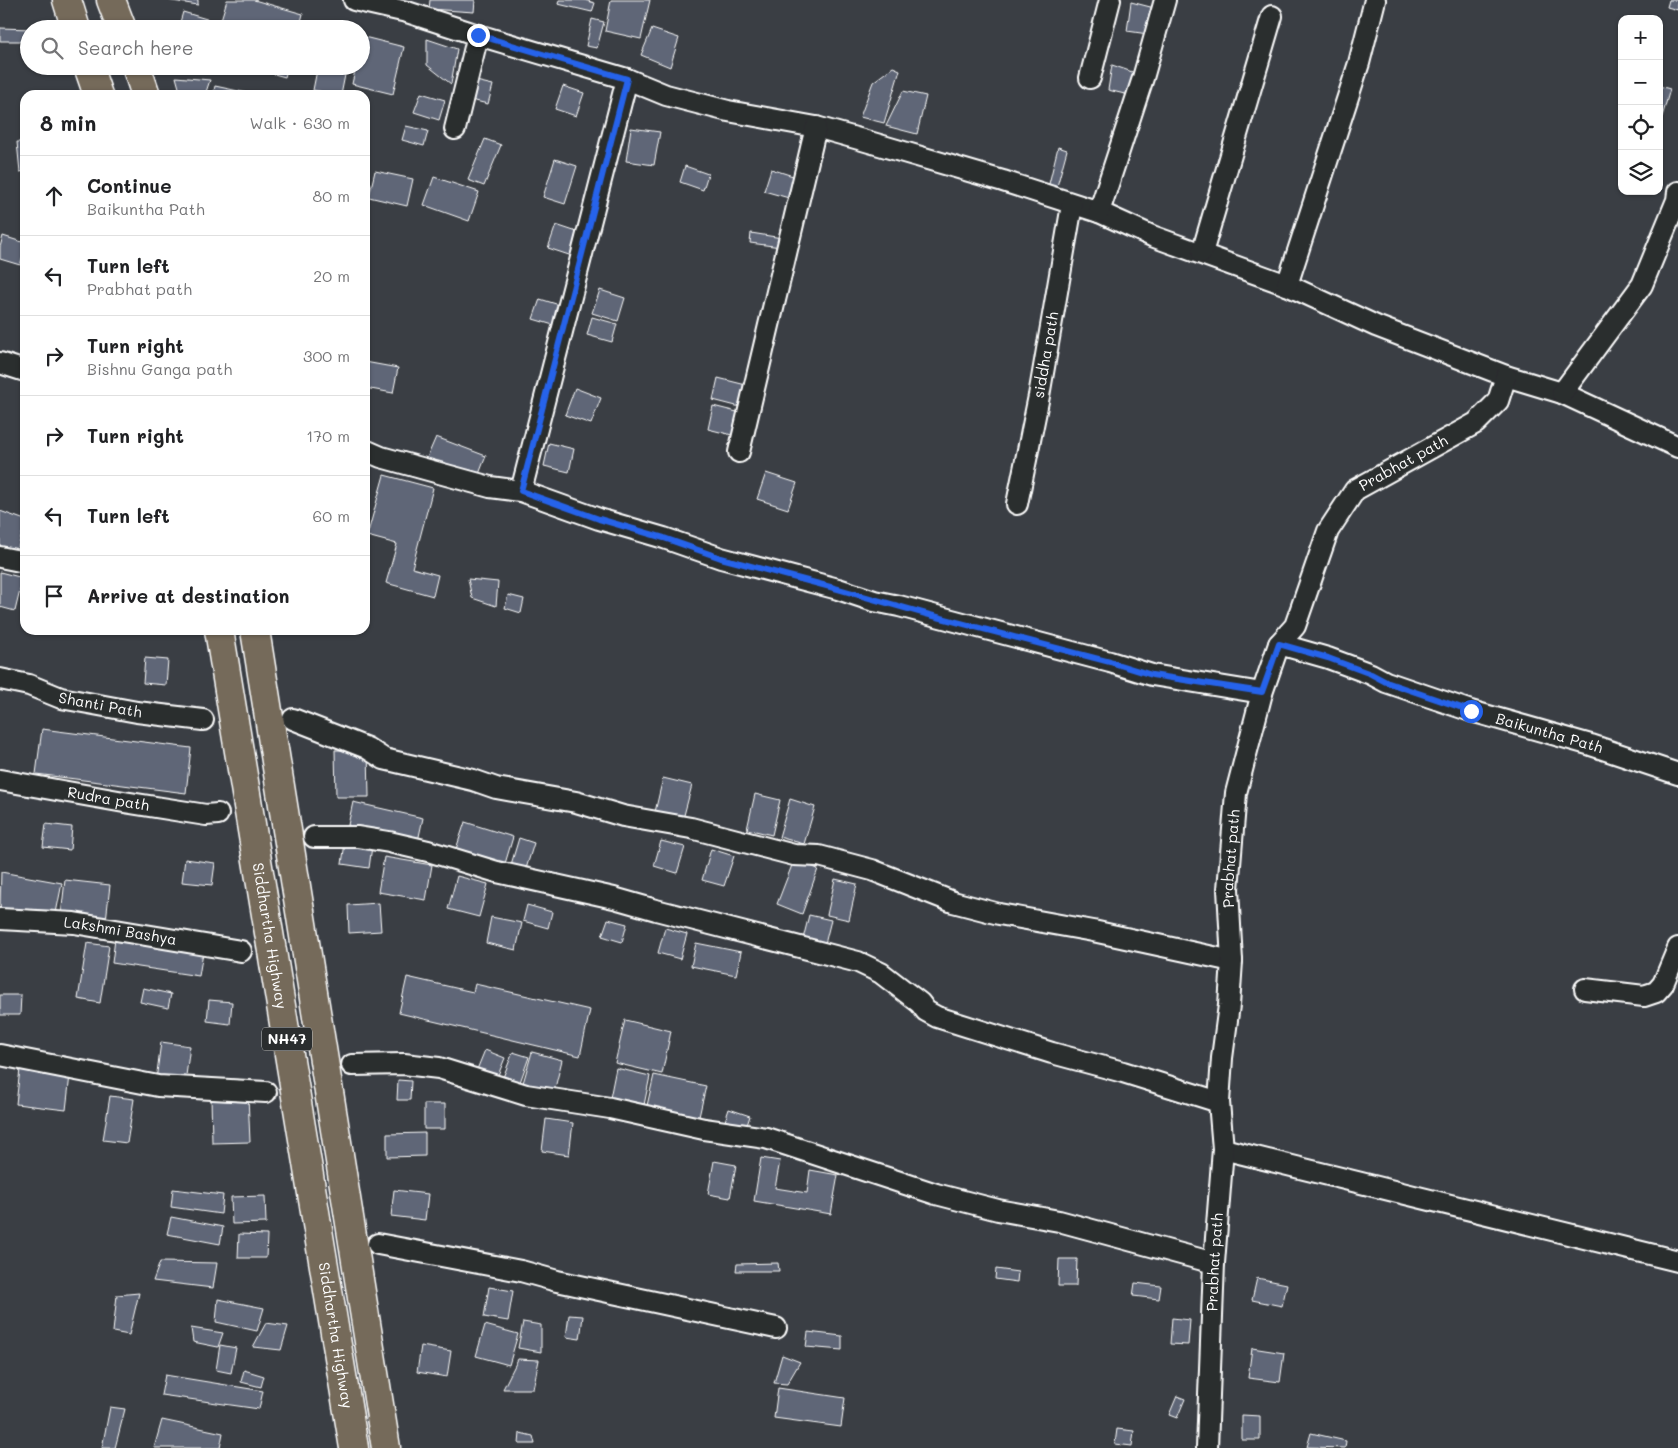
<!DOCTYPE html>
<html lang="en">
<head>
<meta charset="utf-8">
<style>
  :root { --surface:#fff; --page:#f2f2f2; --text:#202124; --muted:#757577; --line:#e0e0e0 }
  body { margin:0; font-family:Mali,sans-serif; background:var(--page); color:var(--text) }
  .controls { position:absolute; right:15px; top:15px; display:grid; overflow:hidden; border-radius:10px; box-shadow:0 1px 4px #0004 }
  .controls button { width:45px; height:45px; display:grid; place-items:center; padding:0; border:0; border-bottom:1px solid var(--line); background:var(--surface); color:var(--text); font:25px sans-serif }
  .stop { position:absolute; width:15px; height:15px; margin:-11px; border:4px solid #2563eb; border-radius:50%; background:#fff }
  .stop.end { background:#2563eb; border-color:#fff; box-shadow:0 1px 5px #0008 }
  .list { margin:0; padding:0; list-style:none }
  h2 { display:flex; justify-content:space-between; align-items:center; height:65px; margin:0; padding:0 20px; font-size:21px }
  h2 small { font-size:16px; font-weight:400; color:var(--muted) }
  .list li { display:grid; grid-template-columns:32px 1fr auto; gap:15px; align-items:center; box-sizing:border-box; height:80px; padding:0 20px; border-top:1px solid var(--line) }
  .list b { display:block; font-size:19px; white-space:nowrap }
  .list p { margin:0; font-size:16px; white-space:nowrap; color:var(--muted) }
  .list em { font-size:16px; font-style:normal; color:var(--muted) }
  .icon { flex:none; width:28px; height:28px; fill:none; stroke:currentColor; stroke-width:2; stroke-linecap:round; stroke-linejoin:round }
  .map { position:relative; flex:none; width:1678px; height:1448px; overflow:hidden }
  .search { position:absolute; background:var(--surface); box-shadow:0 1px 4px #0004; left:20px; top:20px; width:350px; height:55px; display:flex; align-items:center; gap:12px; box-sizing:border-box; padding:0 18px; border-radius:28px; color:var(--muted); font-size:19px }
  .panel { position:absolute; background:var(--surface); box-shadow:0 1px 4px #0004; left:20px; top:90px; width:350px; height:545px; border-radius:15px }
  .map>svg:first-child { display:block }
  .building { fill:#5e6677; stroke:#fff }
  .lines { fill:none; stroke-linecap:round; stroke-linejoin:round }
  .minor-casing { stroke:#fff; stroke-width:24 }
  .highway-casing { stroke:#fff; stroke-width:31 }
  .minor { stroke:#2a2d2e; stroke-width:20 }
  .highway { stroke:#746a5a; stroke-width:28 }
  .route { stroke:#2563eb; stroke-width:6 }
  .labels { text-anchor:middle; stroke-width:5; stroke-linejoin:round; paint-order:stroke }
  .shield { fill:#2a2d2e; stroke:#bfc0c0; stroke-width:1 }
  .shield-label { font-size:14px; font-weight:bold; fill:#fff }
  .street-label { font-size:15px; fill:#fff; stroke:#2a2d2e }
</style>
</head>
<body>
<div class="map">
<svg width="1678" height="1448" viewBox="0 0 1678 1448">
  <rect width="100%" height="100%" fill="#3a3e44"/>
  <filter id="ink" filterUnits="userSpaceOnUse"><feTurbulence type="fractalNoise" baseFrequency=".02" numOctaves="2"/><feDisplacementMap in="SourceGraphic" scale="10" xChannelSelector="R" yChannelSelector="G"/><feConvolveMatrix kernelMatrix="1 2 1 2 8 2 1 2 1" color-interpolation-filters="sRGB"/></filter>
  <g filter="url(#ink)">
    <!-- building -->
    <path class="building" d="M166,0H198V5Z
      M227,0H254L303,14L299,29H178L183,12L220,23Z
      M430,0H475L474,12L429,9Z
      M559,0H584L595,3L592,12L558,4Z
      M611,0H650L641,39L605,31Z
      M1669,0H1678V10L1667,7Z
      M1131,2L1162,10L1155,35L1127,31Z
      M592,19L604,22L597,48L586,46Z
      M0,28L31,29H29V41H0Z
      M652,29L679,38L670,67L641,55Z
      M364,37L404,47L393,94L352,84L356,66H361V46Z
      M427,39L457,49L451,84L427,65Z
      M1112,65L1141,75L1133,96L1108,90Z
      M246,66H288L285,77Z
      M893,67L900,70L884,123L860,117L873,82Z
      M317,70L345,75L341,95L313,90Z
      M176,77L210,80L205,95H181Z
      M476,81L493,85L488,104L471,100Z
      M215,86L257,95H213Z
      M563,86L584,93L576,116L555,109Z
      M1659,86L1670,89L1662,117L1659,116Z
      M903,91L926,96L917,134L886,126Z
      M421,93L445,100L439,120L414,112Z
      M406,126L428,131L424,146L402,140Z
      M631,128L660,132L654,165L626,161Z
      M485,139L501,145L484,186L468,180Z
      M17,142H25V171L20,172Z
      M1058,147L1067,150L1056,190L1048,188Z
      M555,159L577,166L565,204L543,197Z
      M685,166L708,174L703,190L680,182Z
      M771,169L796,177L789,198L764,191Z
      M375,171L413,179L407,206L369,197Z
      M434,177L479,192L469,221L424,205Z
      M556,225L586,235L578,258L548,248Z
      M751,233L782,238L781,247L750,243Z
      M3,236L25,243V249L20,265L0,259V247Z
      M600,290L625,298L618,321L592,313Z
      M540,299L566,307L560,327L533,319Z
      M592,317L617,324L612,342L587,335Z
      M365,362L398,368L393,393L365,388Z
      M718,378L750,386L744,408L713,400Z
      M575,388L601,398L591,424L565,415Z
      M713,406L741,413L736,436L708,429Z
      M436,437L486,456L477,479L426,460Z
      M549,443L574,449L569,472L544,466Z
      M766,473L797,483L788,509L757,499Z
      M384,475L433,488L412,568L438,575L433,596L386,583L397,544L367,536Z
      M365,483L370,485L365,504Z
      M0,511L25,520V525L16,553L0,547Z
      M0,572L23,578L15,611L0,607Z
      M468,579L498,582L496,606L472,598Z
      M508,595L524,599L521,613L505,608Z
      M145,658L168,660L166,685L143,683Z
      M42,729L191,748L186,793L36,774Z
      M335,750H368L369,797H336Z
      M663,778L692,785L683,819L655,812Z
      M755,794L780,800L772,835L747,829Z
      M790,799L815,807L804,844L779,837Z
      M353,802L423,818L418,841L348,825Z
      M465,822L513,837L504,867L455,852Z
      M46,824L72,827L70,850L43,847Z
      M519,838L534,843L525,872L510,868Z
      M661,841L685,847L677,873L654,866Z
      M345,843L372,846L369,868L342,864Z
      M711,849L734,856L724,886L702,880Z
      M384,857L432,865L426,900L378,892Z
      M185,859L215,863L212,885L182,882Z
      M794,860L818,869L802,914L777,904Z
      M1,872L62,883L55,918L0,909Z
      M457,876L488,884L479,917L448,909Z
      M835,879L857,884L849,920L827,915Z
      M65,880L110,885L106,921L61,916Z
      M379,903L381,931L349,933L348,905Z
      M527,905L552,912L548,928L523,921Z
      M809,915L831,920L825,944L803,939Z
      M491,917L522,923L516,950L486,943Z
      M608,919L627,924L622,942L602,936Z
      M665,928L687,934L680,959L658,953Z
      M115,939L203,952L199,976L112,963Z
      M87,943L109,946L100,1003L78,999Z
      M696,943L741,952L736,975L691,966Z
      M407,977L473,992L475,984L590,1010L580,1056L399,1013Z
      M143,988L171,994L168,1008L140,1002Z
      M0,995H21L20,1015H0Z
      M209,1000L232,1002L230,1024L207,1021Z
      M625,1020L671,1031L662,1074L615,1063Z
      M161,1042L190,1046L185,1083L156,1080Z
      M485,1050L505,1058L496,1080L476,1072Z
      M513,1052L529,1057L519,1085L502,1080Z
      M532,1052L562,1060L554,1092L523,1083Z
      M616,1068L650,1076L644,1105L610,1098Z
      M20,1069L70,1075L66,1110L16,1104Z
      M654,1075L706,1086L698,1121L646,1110Z
      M398,1080L411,1081L410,1100H397Z
      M110,1096L134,1099L127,1143L103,1140Z
      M248,1096L250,1142L212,1143L211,1097Z
      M424,1104H445V1129H424Z
      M729,1109L750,1116L745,1131L724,1124Z
      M546,1119L573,1123L569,1155L542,1151Z
      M425,1133V1156L387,1157V1134Z
      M761,1158L780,1161L775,1188L807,1193L810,1170L838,1175L831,1214L754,1201Z
      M714,1161L736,1165L730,1198L708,1194Z
      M173,1189L223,1195L221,1214L171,1207Z
      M394,1190L428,1194L425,1220L391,1216Z
      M265,1196L266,1223L232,1224L231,1197Z
      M171,1217L223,1227L220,1244L167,1234Z
      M239,1234L267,1235L266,1258H238Z
      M1059,1259H1077L1076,1286H1058Z
      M160,1262L217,1263L213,1288L153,1281Z
      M778,1263L779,1271H736L737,1264Z
      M996,1269L1018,1272L1017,1282L995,1279Z
      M1257,1278L1287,1284L1282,1306L1252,1300Z
      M1135,1283L1161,1286L1159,1299L1133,1296Z
      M489,1287L513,1291L508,1321L484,1317Z
      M139,1293L129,1335L113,1332L117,1295Z
      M218,1299L264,1308L257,1331L216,1322Z
      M569,1315L583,1316L580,1339L566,1337Z
      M1172,1318L1190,1320L1188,1345L1170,1344Z
      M523,1322L541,1325V1352L518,1348Z
      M266,1323L288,1326L281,1350L253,1347Z
      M485,1325L518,1334L509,1365L476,1356Z
      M191,1328L223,1333L218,1347L193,1342Z
      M808,1332L842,1336V1350L806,1347Z
      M220,1345L236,1348L231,1373L216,1370Z
      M421,1346L451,1351L447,1377L417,1372Z
      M1252,1348L1284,1353L1280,1382L1248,1378Z
      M782,1355L800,1362L787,1384L774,1383Z
      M518,1359L539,1360L533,1389H503Z
      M244,1370L264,1376L261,1387L241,1382Z
      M165,1375L263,1391L259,1409L161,1395Z
      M778,1388L845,1398L841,1427L774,1418Z
      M1177,1396L1185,1399L1177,1418L1169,1415Z
      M110,1407L125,1409L115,1448H102Z
      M1242,1415L1260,1416V1440H1242Z
      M162,1420L223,1433L220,1448H154Z
      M1117,1429L1134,1431L1132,1446L1115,1444Z
      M520,1433L533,1436L535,1444H519Z
      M1311,1433L1346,1441L1345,1448L1307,1447Z"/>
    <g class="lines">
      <!-- minor casing -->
      <g class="minor-casing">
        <g id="minor">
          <path d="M354,0L407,12L478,35L627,79L666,95L728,111L816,127L859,139L1003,181L1099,212L1152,236L1287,285L1376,326L1506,376L1562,393L1678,447"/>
          <path d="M1090,78L1110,0"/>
          <path d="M455,129L478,35"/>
          <path d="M1099,212L1143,78L1165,0"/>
          <path d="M1202,253L1272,16"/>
          <path d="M1287,285L1359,63L1375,0"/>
          <path d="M0,363L25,371"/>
          <path d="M1562,393L1642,285L1677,200L1678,192"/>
          <path d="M365,450L381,457L490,487L521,491L599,519L664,538L721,558L838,589L874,601L899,606L1110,662L1152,675L1262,693"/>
          <path d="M739,452L816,127"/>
          <path d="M521,491L627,79"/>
          <path id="s1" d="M1017,504L1039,396L1072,205"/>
          <path d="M0,557L25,562"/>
          <path id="s2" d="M1279,644L1328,658L1371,674L1386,682L1471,711L1591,745L1678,774"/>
          <path id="s3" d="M0,679L29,685L61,698L137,712L203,720"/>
          <path d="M293,719L367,748L384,759L473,780L496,788L576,802L623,816L691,828L794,855L819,856L872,870L953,902L999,914L1093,931L1232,961"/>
          <path id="s4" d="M0,780L124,802L206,815L218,814"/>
          <path d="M314,837H358L389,842L428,851L497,872L614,898L656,910L858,962L881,973L920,1003L926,1011L937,1017L1052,1053L1123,1072L1219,1102"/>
          <path id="s5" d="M0,919L74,923L241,951"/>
          <path d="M1585,989L1644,996L1656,992L1663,984L1678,948"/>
          <path d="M0,1055L158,1086L266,1092"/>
          <path d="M352,1065L404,1064L439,1068L526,1095L610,1108L704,1129L766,1138L936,1194L998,1210L1059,1221L1214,1263"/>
          <path d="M1223,1149L1678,1261"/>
          <path d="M378,1244L521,1271L557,1281L776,1328"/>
          <path id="s6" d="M1207,1448L1214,1263L1223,1149L1219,1102L1222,1058L1229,1005L1232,961L1228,889L1236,793L1262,693L1279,644L1295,626L1328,531L1355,490L1476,423L1498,401L1506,376"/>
        </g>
      </g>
      <!-- highway casing -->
      <g class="highway-casing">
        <g id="highway">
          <path d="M67,0L76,29"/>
          <path d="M111,0L122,29"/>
          <path d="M88,66L98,95"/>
          <path d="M136,66L146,95"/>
          <path id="s7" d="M219,630L354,1448"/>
          <path d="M255,630L386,1448"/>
        </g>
      </g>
      <!-- minor -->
      <use href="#minor" class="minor"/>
      <!-- highway -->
      <use href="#highway" class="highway"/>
    </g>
  </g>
  <g class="lines" filter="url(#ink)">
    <!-- route -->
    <path class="route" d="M478,35L627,79L521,491L599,519L664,538L721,558L838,589L926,614L1110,662L1152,675L1262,692L1279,644L1328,658L1371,674L1386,682L1471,711"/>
  </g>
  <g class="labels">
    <!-- shield labels -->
    <rect class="shield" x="262" y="1027.5" width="50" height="23" rx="4"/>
    <g class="shield-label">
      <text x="287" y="1044">NH47</text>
    </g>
    <!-- street labels -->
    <g class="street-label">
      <text dy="5" stroke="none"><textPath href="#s1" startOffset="152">siddha path</textPath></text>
      <text dy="5" stroke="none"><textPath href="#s6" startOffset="1041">Prabhat path</textPath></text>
      <text dy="5" stroke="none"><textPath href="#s3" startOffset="104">Shanti Path</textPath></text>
      <text dy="5" stroke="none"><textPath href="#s2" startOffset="285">Baikuntha Path</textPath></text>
      <text dy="5" stroke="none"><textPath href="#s4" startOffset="110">Rudra path</textPath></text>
      <text dy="5" stroke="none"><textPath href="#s6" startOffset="591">Prabhat path</textPath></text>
      <text dy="5" stroke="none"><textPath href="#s5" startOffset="121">Lakshmi Bashya</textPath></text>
      <text dy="5" stroke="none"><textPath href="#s7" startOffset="310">Siddhartha Highway</textPath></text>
      <text dy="5" stroke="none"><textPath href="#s6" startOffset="186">Prabhat path</textPath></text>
      <text dy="5" stroke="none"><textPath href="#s7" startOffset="715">Siddhartha Highway</textPath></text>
    </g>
  </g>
</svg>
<div class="controls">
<button>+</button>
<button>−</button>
<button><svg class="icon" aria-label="locate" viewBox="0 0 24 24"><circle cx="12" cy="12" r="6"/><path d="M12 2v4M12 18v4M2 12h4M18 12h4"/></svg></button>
<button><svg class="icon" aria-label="layers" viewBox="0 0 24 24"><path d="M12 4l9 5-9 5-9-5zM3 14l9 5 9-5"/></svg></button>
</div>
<div class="stop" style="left:1471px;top:711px"></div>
<div class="stop end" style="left:478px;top:35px"></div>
<div class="search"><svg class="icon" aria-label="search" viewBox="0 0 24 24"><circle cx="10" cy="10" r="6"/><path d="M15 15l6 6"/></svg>Search here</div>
<section class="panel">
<h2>8 min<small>Walk · 630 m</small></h2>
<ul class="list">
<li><svg class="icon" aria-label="ahead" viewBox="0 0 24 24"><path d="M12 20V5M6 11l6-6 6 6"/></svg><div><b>Continue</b><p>Baikuntha Path</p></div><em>80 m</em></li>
<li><svg class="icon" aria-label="left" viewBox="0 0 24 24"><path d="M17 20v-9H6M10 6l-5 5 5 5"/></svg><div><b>Turn left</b><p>Prabhat path</p></div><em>20 m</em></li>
<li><svg class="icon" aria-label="right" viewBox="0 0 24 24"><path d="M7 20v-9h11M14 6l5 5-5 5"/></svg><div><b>Turn right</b><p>Bishnu Ganga path</p></div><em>300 m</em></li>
<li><svg class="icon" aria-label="right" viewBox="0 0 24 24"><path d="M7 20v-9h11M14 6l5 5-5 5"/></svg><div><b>Turn right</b></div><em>170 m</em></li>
<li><svg class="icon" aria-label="left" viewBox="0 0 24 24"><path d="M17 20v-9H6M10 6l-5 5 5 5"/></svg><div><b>Turn left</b></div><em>60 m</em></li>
<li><svg class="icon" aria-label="arrive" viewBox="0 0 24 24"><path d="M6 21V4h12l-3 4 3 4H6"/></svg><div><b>Arrive at destination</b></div></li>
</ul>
</section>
</div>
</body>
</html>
